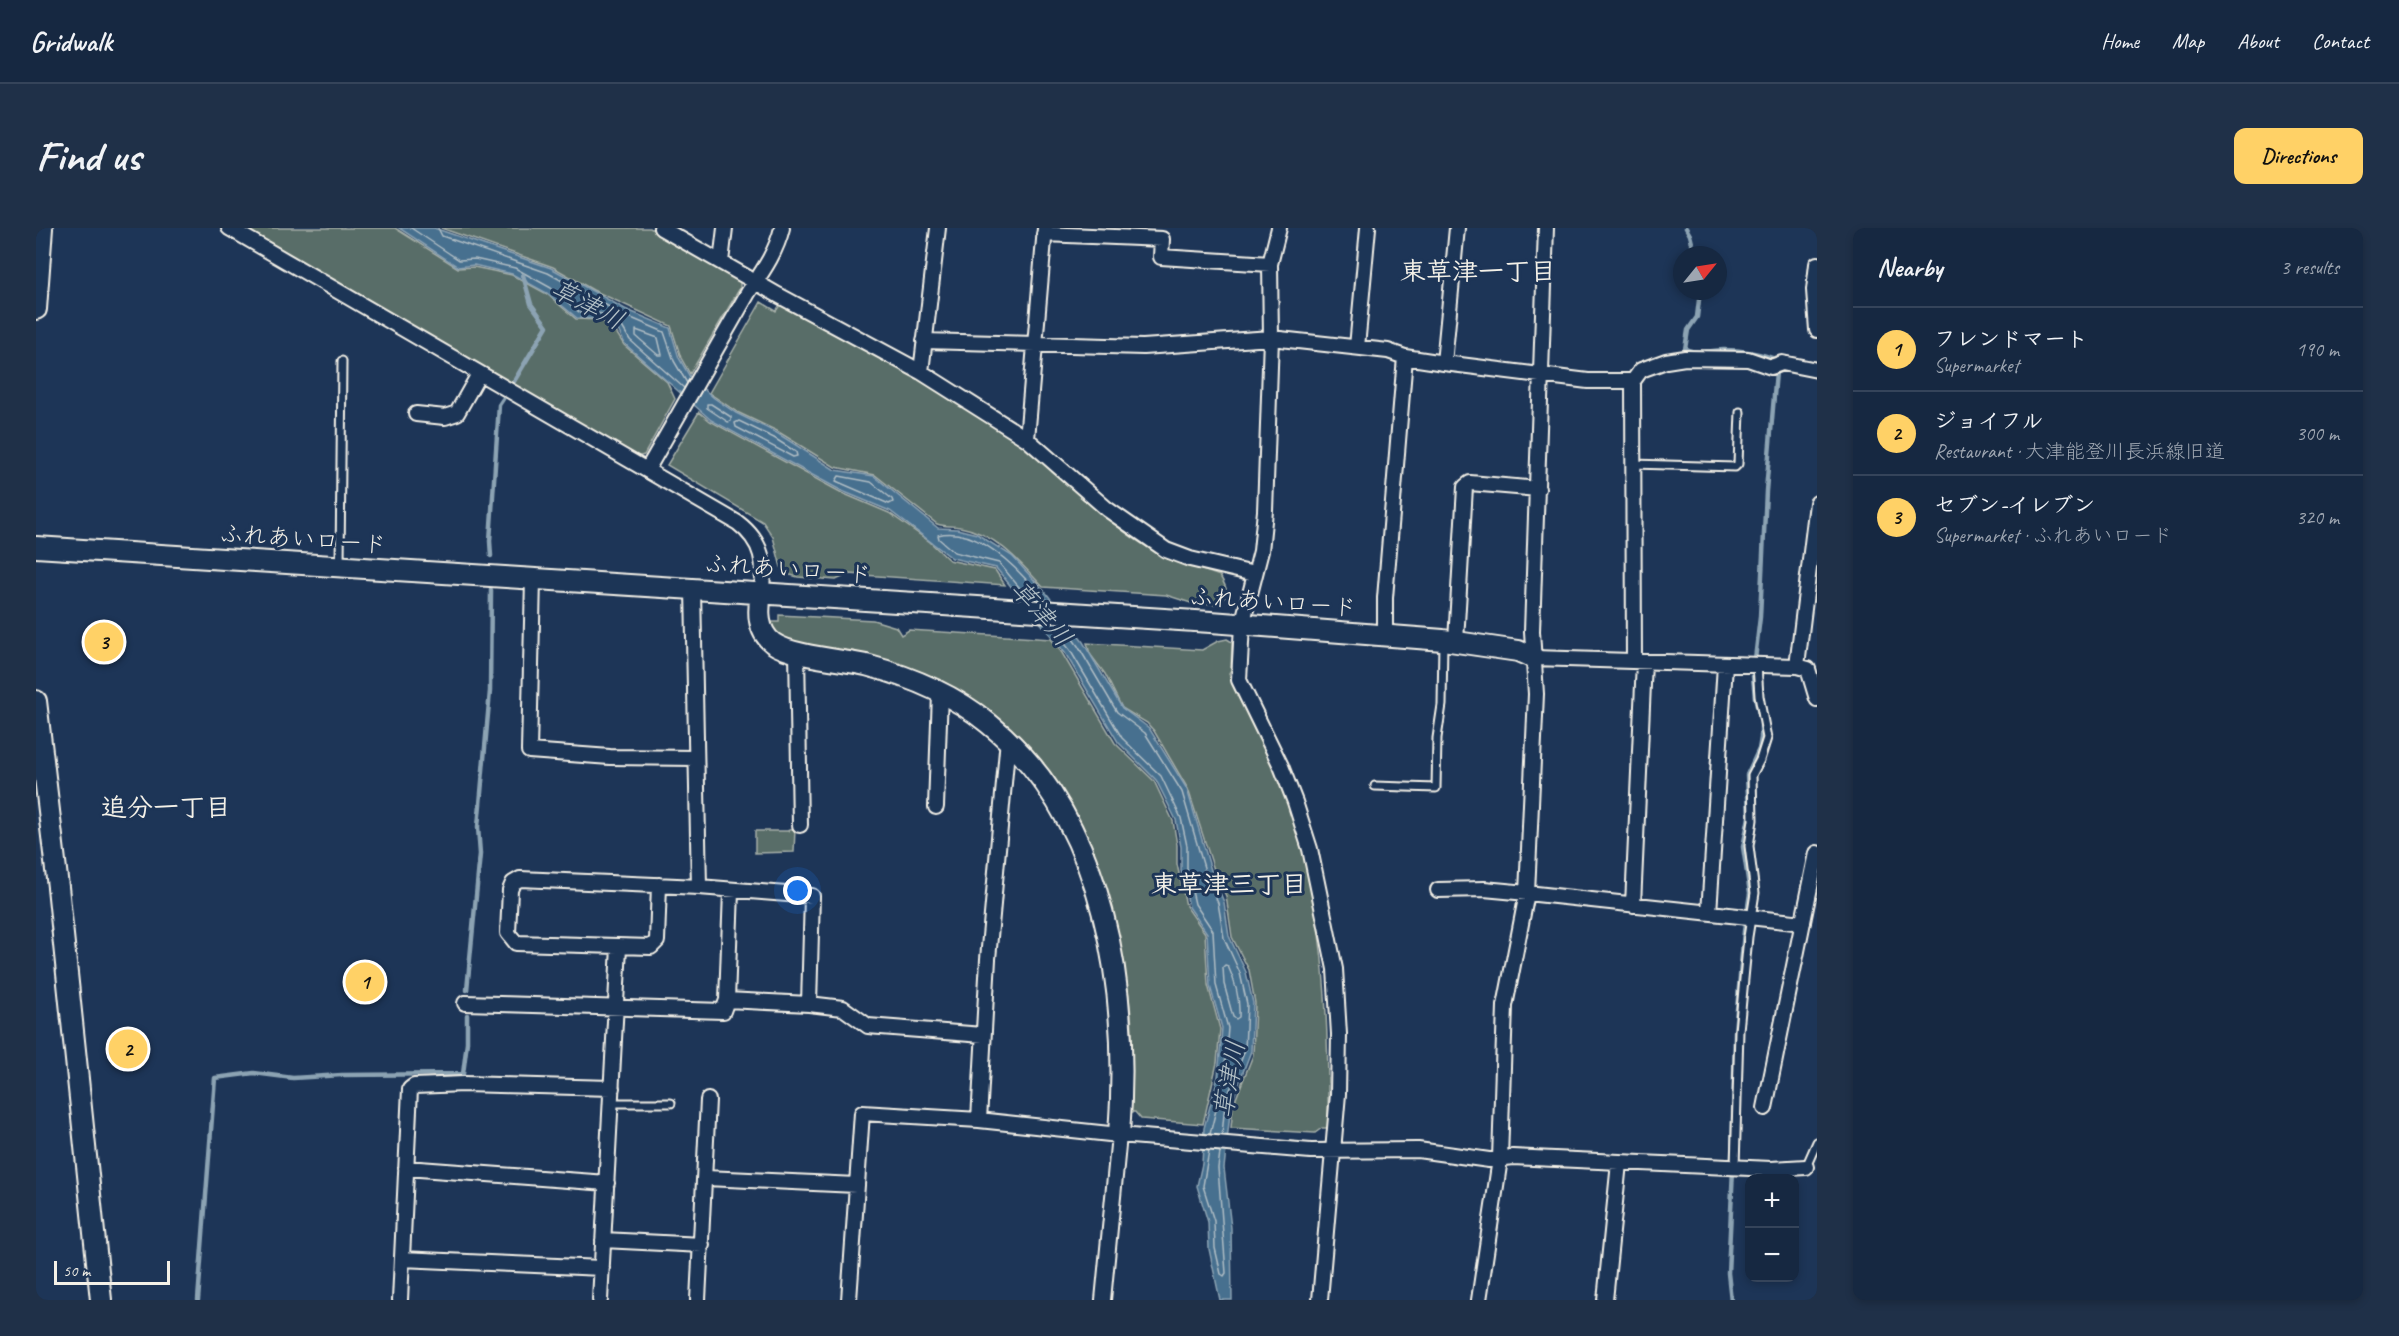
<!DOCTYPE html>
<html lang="en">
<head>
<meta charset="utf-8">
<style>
  :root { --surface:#162841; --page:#1f3048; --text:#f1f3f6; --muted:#9ea6b1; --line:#35445a; --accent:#ffd166 }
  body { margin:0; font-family:Caveat,"Klee One",sans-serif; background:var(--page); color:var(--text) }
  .controls { position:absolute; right:18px; bottom:18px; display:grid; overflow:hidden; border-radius:12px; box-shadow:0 3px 9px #0003 }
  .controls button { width:54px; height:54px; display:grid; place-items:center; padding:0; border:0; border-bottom:2px solid var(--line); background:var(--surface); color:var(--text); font:30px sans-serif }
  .compass { position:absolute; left:1637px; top:18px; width:54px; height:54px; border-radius:50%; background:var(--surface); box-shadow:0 3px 9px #0003; rotate:60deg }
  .scale { position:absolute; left:18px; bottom:15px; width:116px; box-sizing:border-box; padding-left:6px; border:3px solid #f4f1e8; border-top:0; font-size:16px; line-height:21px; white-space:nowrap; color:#f4f1e8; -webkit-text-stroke:4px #1d3557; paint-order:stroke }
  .you { position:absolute; left:762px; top:663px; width:21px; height:21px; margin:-15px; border:4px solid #fff; border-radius:50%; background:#1a73e8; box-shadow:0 0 0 9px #1a73e833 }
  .badge { display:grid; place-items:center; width:39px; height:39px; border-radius:50%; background:var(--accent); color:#111; font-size:20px; font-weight:700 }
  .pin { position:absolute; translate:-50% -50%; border:3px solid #fff; box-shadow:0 2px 6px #0006 }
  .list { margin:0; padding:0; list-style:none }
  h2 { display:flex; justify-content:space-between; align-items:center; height:78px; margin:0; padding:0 24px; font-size:26px }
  h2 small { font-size:20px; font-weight:400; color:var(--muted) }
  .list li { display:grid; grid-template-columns:39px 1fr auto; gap:18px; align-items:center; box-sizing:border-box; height:84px; padding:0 24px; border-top:2px solid var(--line) }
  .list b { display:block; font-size:22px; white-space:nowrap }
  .list p { margin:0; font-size:20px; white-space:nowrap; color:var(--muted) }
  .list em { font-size:20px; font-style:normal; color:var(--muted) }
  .map { position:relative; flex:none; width:1781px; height:1072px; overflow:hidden; border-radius:12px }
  header { display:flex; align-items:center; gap:36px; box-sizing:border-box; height:84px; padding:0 30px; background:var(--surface); border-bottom:2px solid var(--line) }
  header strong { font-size:28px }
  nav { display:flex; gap:33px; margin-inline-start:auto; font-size:21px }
  .intro { display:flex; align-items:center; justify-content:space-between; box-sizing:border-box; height:144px; padding:0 36px }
  h1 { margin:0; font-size:42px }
  .button { padding:15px 27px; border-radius:12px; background:var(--accent); color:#111; font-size:21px; font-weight:700 }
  main { display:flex; gap:36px; padding:0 36px }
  aside { flex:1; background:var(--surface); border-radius:12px; box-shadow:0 3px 9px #0003 }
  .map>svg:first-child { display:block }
  .green { fill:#596d68; stroke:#a6afa8; stroke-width:1.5 }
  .water { fill:#476f8f; stroke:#8ca3b3; stroke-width:1.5 }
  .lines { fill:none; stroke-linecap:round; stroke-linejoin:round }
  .shore { stroke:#afbdc4; stroke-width:1.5 }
  .stream { stroke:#8ca3b3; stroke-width:4.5 }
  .lane-casing { stroke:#f4f1e8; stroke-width:11 }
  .street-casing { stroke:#f4f1e8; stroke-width:18 }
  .secondary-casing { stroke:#f4f1e8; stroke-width:24 }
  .lane { stroke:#1d3557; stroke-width:7 }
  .street { stroke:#1d3557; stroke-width:14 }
  .secondary { stroke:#1d3557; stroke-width:20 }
  .labels { text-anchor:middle; stroke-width:6; stroke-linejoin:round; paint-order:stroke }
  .street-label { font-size:24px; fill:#f4f1e8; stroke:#1d3557 }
  .neighbourhood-label { font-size:26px; font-weight:bold; fill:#f4f1e8; stroke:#1d3557 }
  .water-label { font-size:26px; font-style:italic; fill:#b7c4c9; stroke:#1d3557 }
</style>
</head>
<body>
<header>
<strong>Gridwalk</strong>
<nav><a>Home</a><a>Map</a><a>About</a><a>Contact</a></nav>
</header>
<div class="intro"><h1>Find us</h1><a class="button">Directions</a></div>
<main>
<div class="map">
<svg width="1781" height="1072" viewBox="0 0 1781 1072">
  <rect width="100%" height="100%" fill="#1d3557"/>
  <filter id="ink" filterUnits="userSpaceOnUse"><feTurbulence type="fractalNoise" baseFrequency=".0167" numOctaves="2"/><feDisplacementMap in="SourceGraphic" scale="12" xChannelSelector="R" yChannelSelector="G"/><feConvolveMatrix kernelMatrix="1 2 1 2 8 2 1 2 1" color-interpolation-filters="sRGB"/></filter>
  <g filter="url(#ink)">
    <!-- green -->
    <path class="green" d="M208,0H359L422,40L438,39L476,47L511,66L540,91L565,92L580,104L588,117L631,154L639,171L608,227L601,229Z
      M405,0H614L704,52V60L654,146L645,130L635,98L557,62L517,39Z
      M725,74L740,83L744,77C818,117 893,154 963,200C1015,235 1055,284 1108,317C1131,332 1158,339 1184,348C1191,360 1195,367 1182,376L1155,375L1130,367L1007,359C984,334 959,305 924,299C916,297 909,299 901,296L839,247L799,239L741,203L701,184L673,165Z
      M663,184L674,193L806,265L853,285L894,314L913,332L959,342L969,357L813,346L800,352L762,349L751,346L745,339L737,309L727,294L631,237Z
      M743,387L837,392L860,399L865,407L873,402L1015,411L1026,425L1079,515L1118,553L1137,593L1141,617V636L1150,678L1169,705L1172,757L1184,801L1181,835L1167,896L1105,891L1099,884H1094C1095,857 1097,829 1096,802C1092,714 1045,569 981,506C958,483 928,464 899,450C851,428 800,426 750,411L740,405L735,396L736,394H743Z
      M1191,411L1196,414L1195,442L1193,445C1209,485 1232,522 1247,561C1289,669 1293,786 1292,900H1286L1279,905L1195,900L1197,878L1217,827L1219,775L1213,742L1196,709L1190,668L1180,648L1152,561L1118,503L1111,495L1086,480L1069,446L1054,426L1051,415L1166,422L1182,413Z
      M753,601H759L758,624L719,625V603H752Z"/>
    <!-- water -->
    <path class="water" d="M363,0H398L515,40L589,81L634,100L643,130L654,149L678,170L700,185L741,205L799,242L838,248L902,300L921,301L941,306L976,328L1011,366L1047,414L1086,480L1113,500L1151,561L1177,649L1188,674L1193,708L1210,744L1217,775L1215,823L1195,876L1188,940L1195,1000L1196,1072H1184L1173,1021L1172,994L1161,958L1166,936L1168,900L1182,849L1186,800L1174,758L1171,705L1153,679L1145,642V619L1140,592L1120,552L1082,514L1029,425L960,340L916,330L854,283L806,263L675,192L589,116L582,102L566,91L541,90L511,65L476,46L438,37L422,39Z"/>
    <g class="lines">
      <!-- shore -->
      <path class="shore" d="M375,0L423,32L439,31L479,40L515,60L543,84L570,86L585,97L594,112L648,160
        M402,0L406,8L512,45L586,86L628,104L638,133L651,155
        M600,102L622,110L626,127H622L600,108Z
        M671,176H675L695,189V193L692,194L671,180Z
        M703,193L738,210L760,224L761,228L757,229L700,199L699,195Z
        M803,248L835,254L856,271L857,274L853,276L800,253Z
        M993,371L963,335L918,324L903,311L902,307C942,297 986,345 1008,372
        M1012,395L1034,422L1086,510L1125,548L1145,590L1151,618V641L1159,676L1177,703L1180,757L1192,800L1188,850L1174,906
        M1026,396L1042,418L1081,484L1109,505L1146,564L1171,650L1182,675L1188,710L1204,745L1211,776L1209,822L1189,875L1186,907
        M1189,737L1192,738C1199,753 1204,771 1203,789L1200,791L1197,789L1188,756L1187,739Z
        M1173,923L1167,958L1178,993L1179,1020L1185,1046L1188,1048L1190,1045L1182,940L1184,924"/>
      <!-- stream -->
      <path class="stream" d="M1650,0L1654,7L1659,27
        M1664,63L1661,89L1652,102L1649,121C1662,126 1674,123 1688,122C1704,122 1726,125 1741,132L1730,263L1724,389L1717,448L1719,470L1725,494V510L1723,521L1711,547L1713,589L1707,619L1714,665L1708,703L1699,804L1696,930
        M477,155L511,98L495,76L487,47
        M455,328L454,313L463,177L467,171
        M431,762L444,626L442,599L454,463L455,362
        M162,1072L179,850L218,845L257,850L306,847L427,846L431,814V787
        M1695,1072L1692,1045L1697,941"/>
      <!-- lane casing -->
      <g class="lane-casing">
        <path id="lane" d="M1597,236L1699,239L1702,236L1704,184
          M304,336L306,133
          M1339,558L1400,560L1401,510L1406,477L1407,414
          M575,875H635
          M1699,939L1703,803L1712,709L1719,665L1713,618L1717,592L1716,547L1724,532L1731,510L1723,468L1721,437
          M1770,939L1781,914"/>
      </g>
      <!-- street casing -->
      <g class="street-casing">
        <path id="street" d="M193,0L702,295C727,314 730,336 725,365
          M625,0L742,67L885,144L991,211L1071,281L1130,322L1154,331L1218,346
          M1243,0L1234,36L1235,110L1229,283L1225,323L1206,397L1203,452L1245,538L1259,574L1274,621L1299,741L1303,806L1302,866L1284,1072
          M1008,6L1126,11L1125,29L1234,36
          M685,34L689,0
          M1781,36L1778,62L1781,102
          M888,113L1107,119L1235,110L1352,123L1369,129L1408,135L1552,153H1597L1605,142L1630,133L1649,130L1712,131L1735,139L1746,135L1781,142
          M1321,119L1332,0
          M1408,135L1421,0
          M885,144L902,0
          M1597,153L1598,433
          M380,186L409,189L421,185L443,146
          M991,211L1009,0
          M611,242L712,65C726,44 740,25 746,0
          M497,351L493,523L574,529L659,530
          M657,361L663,659L776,668L773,776
          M1349,407V370L1369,129
          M1420,413L1429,259L1434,255L1502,261
          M761,424L764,597
          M1498,430L1761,438L1772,441L1781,471
          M1761,438L1781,275
          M900,579L904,465
          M623,657L621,713L615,719L480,715L472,705L474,662L477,655L484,651L663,659
          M1402,662L1448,661L1491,665L1767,695
          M1597,677L1608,434
          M1673,685L1689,437
          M691,772L695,663
          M429,775L687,783L691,772L773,776L807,780L832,798L947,807
          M1729,880L1781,625
          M943,892L952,731L972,511
          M370,940L571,955
          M670,950L820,957
          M567,1012L666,1017
          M366,1031L566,1040
          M364,1072L374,861L378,858L428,856L576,860
          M564,1072L583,719
          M662,1072L672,872
          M813,1072L826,885L943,892L1083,907L1275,923L1382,922L1453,932L1477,929L1735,941L1770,939
          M1067,1072L1083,907
          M1443,1072L1464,931L1469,778L1491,665L1500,466L1496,403L1510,0
          M1569,1072L1583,935"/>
      </g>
      <!-- secondary casing -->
      <g class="secondary-casing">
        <path id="secondary" d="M0,81L6,0
          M0,319L1175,394L1407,412L1482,423L1498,430
          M725,365C722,383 721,403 737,415C755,428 807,432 830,437C872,448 918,467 952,495C1071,590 1094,765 1083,907
          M0,473L22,659L65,1072"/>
      </g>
      <!-- lane -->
      <use href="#lane" class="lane"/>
      <!-- street -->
      <use href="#street" class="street"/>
      <!-- secondary -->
      <use href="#secondary" class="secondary"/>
    </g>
  </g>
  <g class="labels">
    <!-- street labels -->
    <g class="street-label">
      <text transform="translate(267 311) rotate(4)" y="8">ふれあいロード</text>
      <text transform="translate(752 341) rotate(4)" y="8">ふれあいロード</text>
      <text transform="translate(1237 374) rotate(4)" y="8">ふれあいロード</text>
    </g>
    <!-- neighbourhood labels -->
    <g class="neighbourhood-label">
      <text x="1442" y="52">東草津一丁目</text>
      <text x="130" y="588">追分一丁目</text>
      <text x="1193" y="665">東草津三丁目</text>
    </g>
    <!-- water labels -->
    <g class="water-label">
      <text transform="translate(552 76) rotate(28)" y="9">草津川</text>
      <text transform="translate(1006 385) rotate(49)" y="9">草津川</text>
      <text transform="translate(1193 851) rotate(-80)" y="9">草津川</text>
    </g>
  </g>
</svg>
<div class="controls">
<button>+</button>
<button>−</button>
</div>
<svg class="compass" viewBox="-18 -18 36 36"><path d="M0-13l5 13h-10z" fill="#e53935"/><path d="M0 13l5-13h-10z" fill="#9ea6b1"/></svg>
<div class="scale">50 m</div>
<div class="you"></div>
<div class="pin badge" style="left:329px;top:754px">1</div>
<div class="pin badge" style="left:92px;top:821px">2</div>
<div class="pin badge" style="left:68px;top:414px">3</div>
</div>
<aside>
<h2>Nearby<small>3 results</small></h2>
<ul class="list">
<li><span class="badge">1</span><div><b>フレンドマート</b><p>Supermarket</p></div><em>190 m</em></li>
<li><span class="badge">2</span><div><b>ジョイフル</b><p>Restaurant · 大津能登川長浜線旧道</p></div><em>300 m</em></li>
<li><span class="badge">3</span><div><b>セブン-イレブン</b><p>Supermarket · ふれあいロード</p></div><em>320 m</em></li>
</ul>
</aside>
</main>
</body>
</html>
